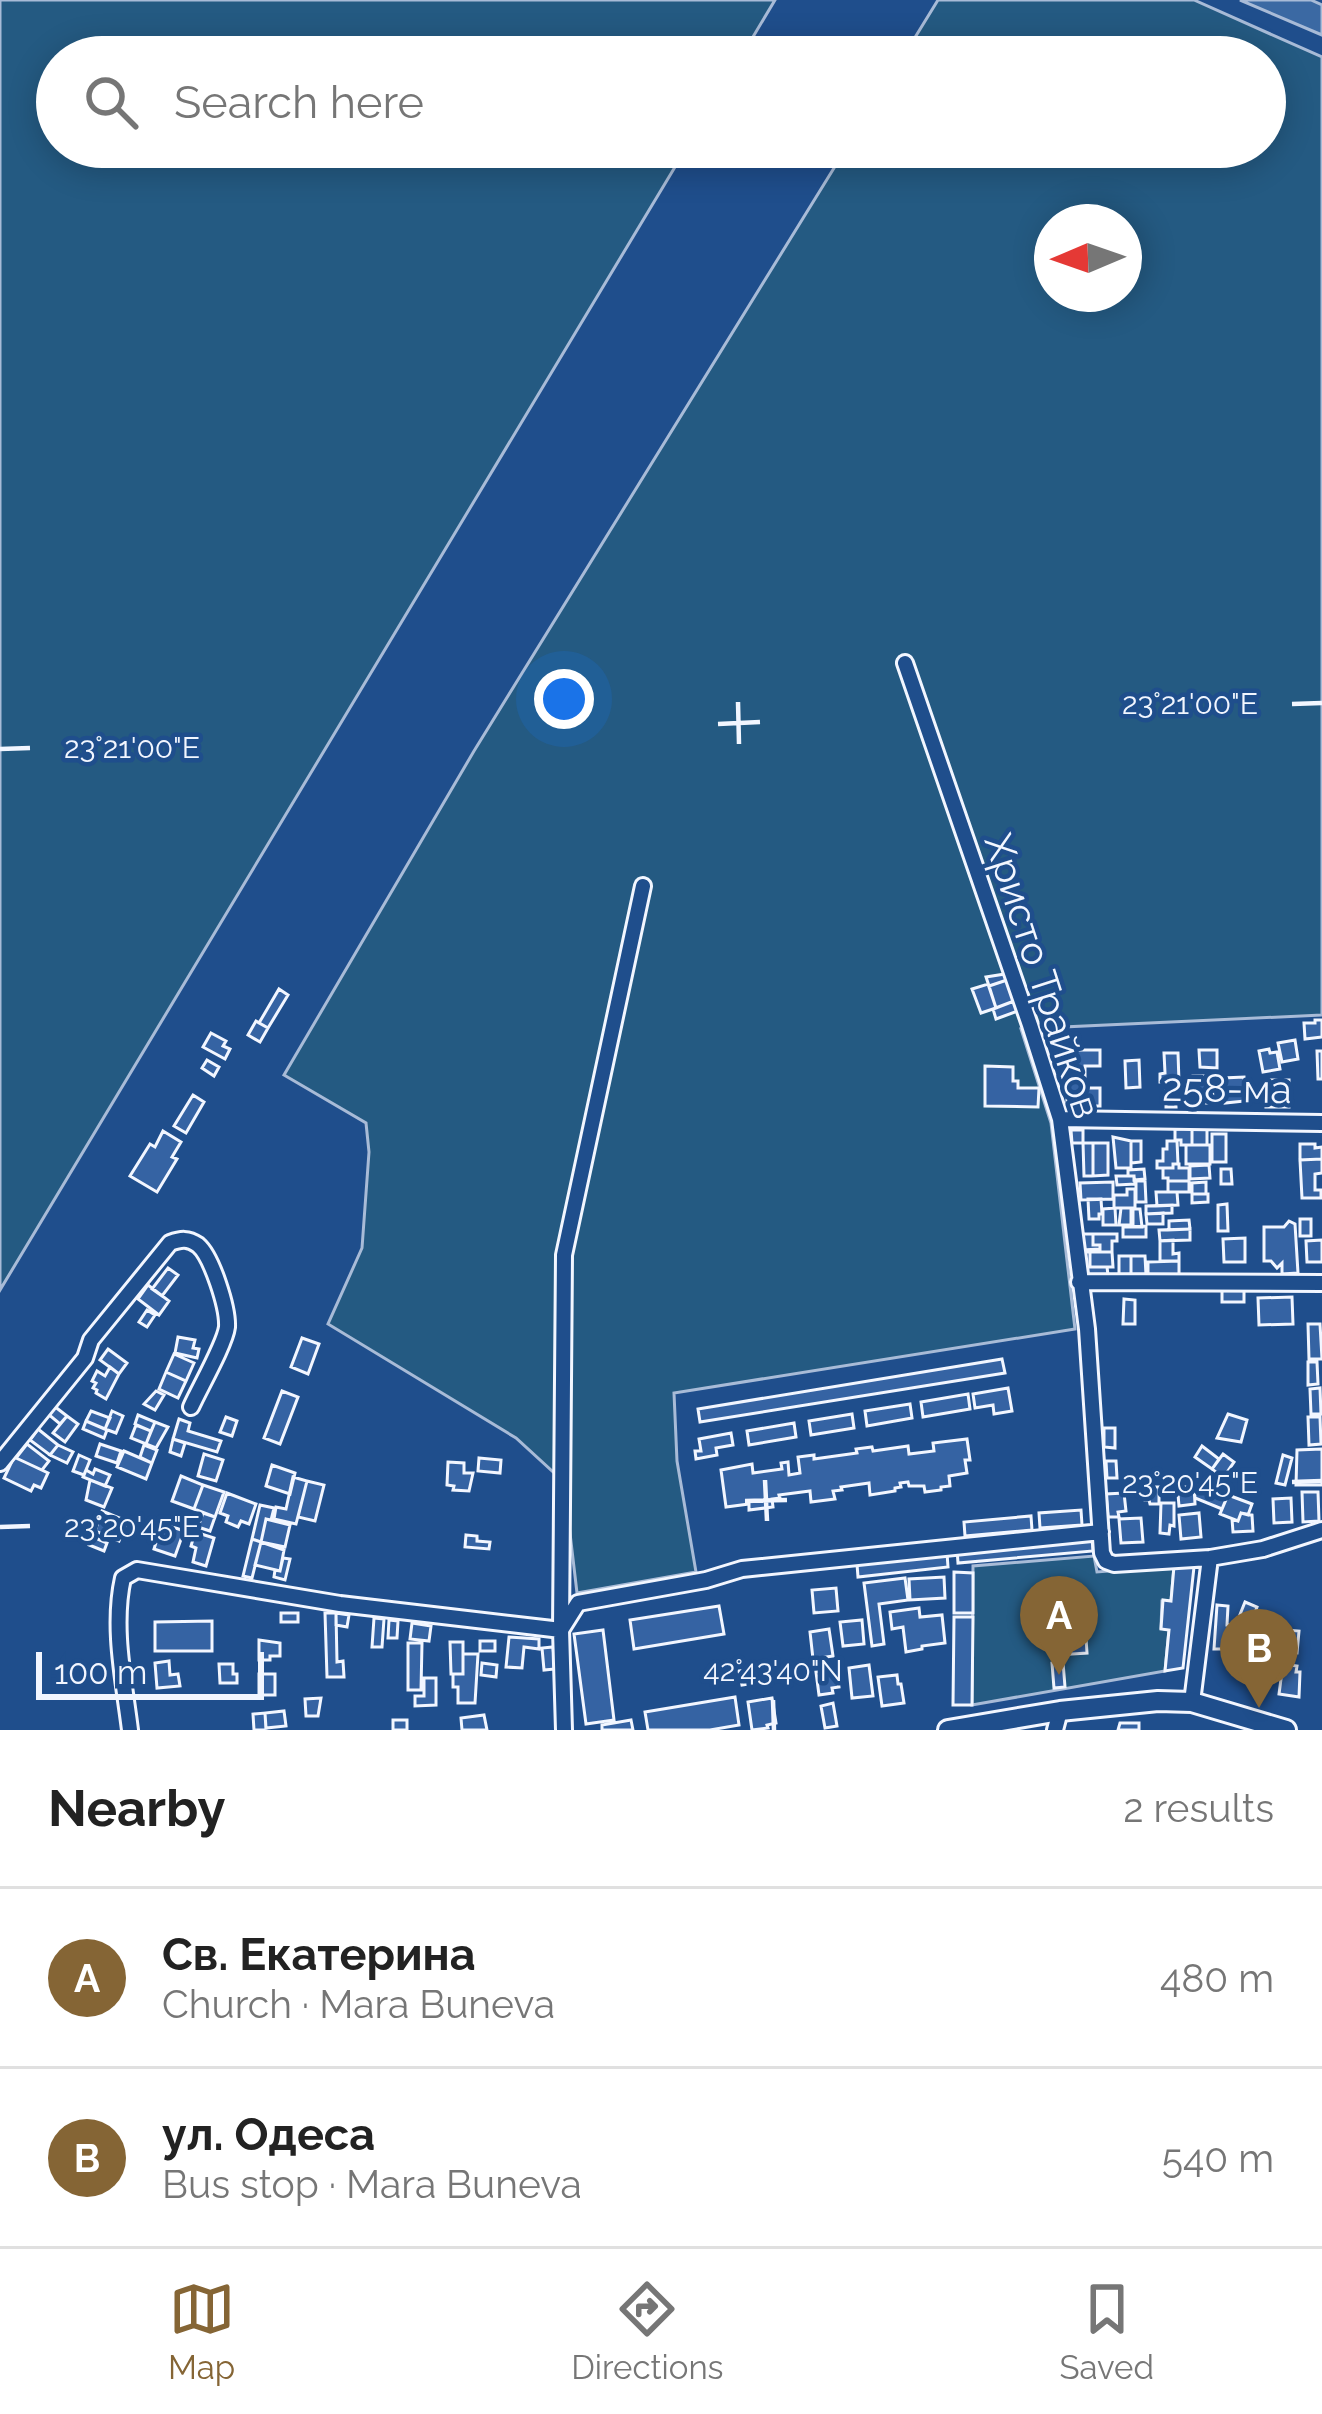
<!DOCTYPE html>
<html lang="en">
<head>
<meta charset="utf-8">
<style>
  :root { --surface:#fff; --page:#f6f6f6; --text:#222; --muted:#767676; --line:#e0e0e0; --accent:#856535 }
  body { margin:0; font-family:Raleway,sans-serif; background:var(--page); color:var(--text) }
  .compass { position:absolute; left:1034px; top:204px; width:108px; height:108px; border-radius:50%; background:var(--surface); box-shadow:0 6px 30px #0003; rotate:268deg }
  .scale { position:absolute; left:36px; bottom:30px; width:228px; box-sizing:border-box; padding-left:12px; border:6px solid #f2f6ff; border-top:0; font-size:33px; line-height:42px; white-space:nowrap; color:#f2f6ff; -webkit-text-stroke:9px #1f4e8c; paint-order:stroke }
  .you { position:absolute; left:564px; top:699px; width:42px; height:42px; margin:-30px; border:9px solid #fff; border-radius:50%; background:#1a73e8; box-shadow:0 0 0 18px #1a73e833 }
  .badge { display:grid; place-items:center; width:78px; height:78px; border-radius:50%; background:var(--accent); color:#fff; font-size:39px; font-weight:700 }
  .pin { position:absolute; translate:-50% -99px; filter:drop-shadow(0 3px 6px #0008) }
  .pin::after { content:''; position:absolute; top:63px; width:42px; height:36px; background:inherit; clip-path:polygon(0 0,100% 0,50% 100%) }
  .list { margin:0; padding:0; list-style:none }
  h2 { display:flex; justify-content:space-between; align-items:center; height:156px; margin:0; padding:0 48px; font-size:51px }
  h2 small { font-size:39px; font-weight:400; color:var(--muted) }
  .list li { display:grid; grid-template-columns:78px 1fr auto; gap:36px; align-items:center; box-sizing:border-box; height:180px; padding:0 48px; border-top:3px solid var(--line) }
  .list b { display:block; font-size:45px; white-space:nowrap }
  .list p { margin:0; font-size:39px; white-space:nowrap; color:var(--muted) }
  .list em { font-size:39px; font-style:normal; color:var(--muted) }
  .icon { flex:none; width:66px; height:66px; fill:none; stroke:currentColor; stroke-width:2; stroke-linecap:round; stroke-linejoin:round }
  .map { position:relative; flex:none; width:1322px; height:1730px; overflow:hidden }
  .search { position:absolute; background:var(--surface); box-shadow:0 6px 30px #0003; left:36px; right:36px; top:36px; height:132px; display:flex; align-items:center; gap:30px; box-sizing:border-box; padding:0 42px; border-radius:66px; color:var(--muted); font-size:45px }
  .sheet { height:516px; background:var(--surface) }
  nav { display:flex; justify-content:space-around; align-items:center; box-sizing:border-box; height:168px; border-top:3px solid var(--line); background:var(--surface); font-size:33px; color:var(--muted) }
  nav a { display:grid; justify-items:center; gap:6px }
  nav .on { color:var(--accent) }
  .map>svg:first-child { display:block }
  .green { fill:#245a82; stroke:#a8bbd7; stroke-width:3; fill-rule:evenodd }
  .water { fill:#3b69a3; stroke:#a8bbd7; stroke-width:3 }
  .building { fill:#3563a3; stroke:#f2f6ff; stroke-width:3 }
  .lines { fill:none; stroke-linecap:round; stroke-linejoin:round }
  .street-casing { stroke:#f2f6ff; stroke-width:20 }
  .secondary-casing { stroke:#f2f6ff; stroke-width:24 }
  .street { stroke:#1f4e8c; stroke-width:14 }
  .secondary { stroke:#1f4e8c; stroke-width:18 }
  .ticks { fill:none; stroke:#f2f6ff; stroke-width:4.5 }
  .labels { text-anchor:middle; stroke-width:9; stroke-linejoin:round; paint-order:stroke }
  .street-label { font-size:39px; fill:#f2f6ff; stroke:#1f4e8c }
  .ticks-label { font-size:30px; text-anchor:middle; fill:#f2f6ff; stroke:#1f4e8c; stroke-width:9; stroke-linejoin:round; paint-order:stroke }
</style>
</head>
<body>
<div class="map">
<svg width="1322" height="1730" viewBox="0 0 1322 1730">
  <rect width="100%" height="100%" fill="#1f4e8c"/>
  <!-- green -->
  <path class="green" d="M0,0H775L741,57H57V147H687L0,1290Z
    M938,0H1194L1322,57V1015L1021,1029L1051,1123L1075,1329L674,1393L677,1461L696,1572L577,1593L564,1482L516,1438L328,1324L362,1248L369,1152L366,1123L284,1075L474,751L847,147H1265V57H903ZM1052,222H1124V294H1052Z
    M1094,1556L1097,1572L1174,1566L1171,1601H1162L1161,1628L1169,1630L1165,1671L972,1705L973,1566Z"/>
  <!-- water -->
  <path class="water" d="M1240,0H1311L1322,5V35Z"/>
  <!-- building -->
  <path class="building" d="M1005,974L1007,980L989,986L986,977Z
    M1007,980L1014,1001L996,1008L989,986Z
    M988,984L996,1008L981,1013L972,989Z
    M279,989L288,995L268,1028L259,1023Z
    M1014,1001L1018,1011L996,1019L993,1009Z
    M1315,1020H1322V1037L1305,1039L1304,1023H1315Z
    M256,1021L268,1028L260,1042L248,1035Z
    M211,1033L226,1041L223,1046L230,1049L225,1059L203,1047Z
    M1295,1040L1298,1059L1282,1062L1278,1043Z
    M1269,1049L1270,1053L1277,1052L1280,1069L1263,1072L1259,1051Z
    M1067,1050H1100V1066H1085V1088H1100V1106H1067Z
    M1199,1050H1217V1068L1200,1067Z
    M1317,1051H1322V1079H1318Z
    M1164,1053H1178L1179,1082H1160V1074L1165,1073Z
    M207,1060L219,1067L214,1076L202,1068Z
    M1139,1060L1140,1087L1126,1088L1125,1061Z
    M985,1066L1013,1067V1081H1018V1088H1039L1038,1107L985,1106Z
    M1193,1076H1212L1213,1103H1200V1094H1193Z
    M1244,1077L1245,1101L1225,1103L1223,1078Z
    M1267,1080H1289V1107H1266Z
    M1166,1091H1175L1176,1107H1166Z
    M193,1095L204,1102L186,1133L174,1126Z
    M1192,1128H1207V1145H1192Z
    M1192,1128V1145H1181V1140H1175V1129Z
    M1071,1130H1083V1143H1072Z
    M163,1131L181,1142L172,1157L177,1159L157,1192L130,1176L150,1144L155,1147Z
    M1212,1134H1226V1162H1212Z
    M1113,1137L1131,1141V1168H1116Z
    M1131,1141H1141V1162L1131,1163Z
    M1167,1141H1177L1178,1164H1173V1168H1157V1161H1163V1149H1167Z
    M1083,1143H1093V1176H1084Z
    M1093,1143H1108V1175L1093,1176Z
    M1300,1144H1315V1148L1322,1147V1159L1300,1160Z
    M1186,1145H1210V1164H1186Z
    M1322,1159V1173L1315,1174V1190H1321V1198H1302L1300,1160Z
    M1173,1164H1179V1168H1189V1181H1168V1178H1163V1168H1173Z
    M1209,1165L1210,1178L1190,1179V1166Z
    M1144,1169L1145,1179L1134,1180V1176H1128V1170Z
    M1221,1169H1231L1232,1184H1221Z
    M1116,1176H1134L1135,1184L1117,1185Z
    M1136,1181H1145L1146,1202H1136Z
    M1168,1181H1189V1192H1168Z
    M1113,1182V1199L1081,1200L1080,1183Z
    M1206,1182V1194H1192V1183Z
    M1127,1189H1135V1208H1114V1195H1127Z
    M1156,1192H1177L1178,1205L1157,1206Z
    M1192,1194H1208V1202L1192,1203Z
    M1088,1199H1101L1102,1214H1099V1219H1089Z
    M1227,1204L1228,1231H1218V1205Z
    M1172,1205V1213L1146,1214V1206Z
    M1115,1208L1116,1225H1103V1209Z
    M1121,1208H1131V1225H1119Z
    M1133,1209H1140L1142,1227H1133Z
    M1163,1213V1224H1147L1146,1214Z
    M1300,1219H1311V1236H1300Z
    M1189,1220L1190,1229L1169,1230V1221Z
    M1289,1221L1295,1224L1298,1273L1282,1274V1263L1277,1268L1271,1261H1264V1227H1284Z
    M1146,1226V1237H1123V1227Z
    M1190,1229V1240L1160,1241L1159,1230Z
    M1082,1234H1093V1245H1100V1249L1082,1250Z
    M1093,1234H1117V1241H1112V1252H1100V1245H1093Z
    M1245,1238V1262H1224L1223,1239Z
    M1173,1240V1254L1179,1253V1261H1160V1241Z
    M1322,1240V1262H1307L1306,1241Z
    M1082,1252H1090V1267H1107L1108,1275L1083,1276Z
    M1090,1252H1112L1113,1267H1090Z
    M1119,1256H1131V1275H1119Z
    M1131,1256H1145L1146,1275H1131Z
    M1179,1261V1275L1148,1276V1262Z
    M168,1268L178,1275L162,1296L152,1289Z
    M148,1285L169,1301L159,1315L138,1299Z
    M1222,1290H1244V1302H1222Z
    M1292,1297L1293,1324L1259,1325L1258,1298Z
    M1124,1299L1135,1300V1324H1123Z
    M147,1310L155,1315L147,1327L139,1322Z
    M1308,1324H1320L1322,1359H1309Z
    M178,1337L195,1340L193,1348L199,1349L197,1358L175,1353Z
    M302,1338L319,1344L308,1374L291,1367Z
    M108,1349L127,1363L119,1374L100,1360Z
    M174,1354L194,1363L186,1381L166,1372Z
    M1002,1359L1005,1373L700,1422L698,1409Z
    M1308,1362H1317L1318,1384L1308,1385Z
    M110,1367L119,1374L106,1399L96,1393L97,1390L93,1388L96,1383L92,1381L97,1371L105,1376Z
    M166,1372L186,1381L178,1398L159,1389Z
    M1008,1388L1012,1411L994,1414L993,1405L975,1408L973,1394Z
    M1320,1388L1321,1414H1311L1310,1389Z
    M156,1391L164,1395L155,1410L144,1404Z
    M282,1391L298,1397L280,1444L264,1438Z
    M968,1394L970,1409L923,1417L921,1402Z
    M910,1404L912,1418L867,1426L865,1411Z
    M54,1406L67,1416L60,1424L48,1414Z
    M91,1411L110,1418L105,1429L86,1421Z
    M112,1411L123,1416L116,1433L105,1429Z
    M852,1414L854,1428L811,1435L809,1421Z
    M1228,1414L1247,1420L1241,1442L1217,1438Z
    M138,1415L155,1422L151,1431L135,1424Z
    M67,1416L78,1424L65,1442L53,1433Z
    M226,1417L237,1421L232,1436L220,1432Z
    M1308,1417H1320L1321,1444L1309,1445Z
    M179,1419L190,1423L188,1431L221,1441L217,1452L173,1439Z
    M86,1421L107,1430L104,1438L83,1429Z
    M155,1422L168,1427L156,1448L146,1444Z
    M794,1423L796,1437L749,1445L747,1431Z
    M136,1425L151,1431L146,1444L131,1438Z
    M1104,1428H1115V1448L1104,1447Z
    M38,1429L58,1445L50,1455L30,1440Z
    M731,1433L733,1445L716,1448L717,1455L696,1459L695,1451H701L699,1439Z
    M173,1439L185,1443L181,1456L170,1452Z
    M967,1439L970,1460H965L967,1473L949,1476L950,1486L941,1487V1490L925,1492L924,1486H909L908,1482L900,1483L901,1487L895,1488V1491L870,1495L869,1483L841,1487L842,1490L833,1491L835,1499L811,1502L810,1491L779,1495L780,1498L772,1499L773,1507L749,1510V1504L726,1507L721,1470L752,1464L753,1473L782,1469L781,1463L788,1462L789,1475L800,1473L798,1457L814,1455V1459L857,1453L856,1449L872,1447L873,1451L908,1446L909,1454L934,1451L933,1443Z
    M27,1444L49,1461L42,1470L16,1458Z
    M100,1444L121,1451L117,1463L96,1456Z
    M58,1445L73,1452L67,1463L50,1455Z
    M144,1445L157,1450L152,1463L140,1457Z
    M1202,1446L1219,1459L1212,1469L1195,1457Z
    M1322,1449V1485H1296L1297,1450Z
    M124,1451L152,1463L146,1479L117,1467Z
    M204,1454L223,1460L216,1481L198,1476Z
    M1223,1454L1234,1462L1223,1478L1212,1469Z
    M79,1455L90,1460L84,1475L73,1471Z
    M1283,1455L1292,1458L1285,1485L1276,1483Z
    M14,1457L48,1473L41,1488L34,1485L31,1491L4,1478Z
    M479,1458L501,1460L500,1473L478,1471Z
    M1106,1461H1116L1117,1478H1107Z
    M448,1462L464,1463V1473H473L469,1491L453,1490L454,1486L447,1485Z
    M272,1465L295,1473L290,1494L266,1486Z
    M95,1469L110,1475L105,1486L83,1477L86,1470L93,1474Z
    M181,1476L203,1485L194,1509L172,1501Z
    M293,1477L307,1481L296,1524L274,1519L276,1507L286,1509Z
    M90,1480L112,1488L104,1507L86,1500Z
    M307,1481L324,1485L315,1521L298,1517Z
    M203,1485L224,1492L215,1517L194,1509Z
    M1198,1486L1227,1497L1222,1509L1195,1498L1194,1487Z
    M1149,1487H1159V1504H1150L1149,1500H1145L1144,1490H1150Z
    M1183,1487H1194L1195,1504L1179,1506L1178,1494L1184,1493Z
    M1302,1492H1318L1319,1521L1303,1522Z
    M227,1493L256,1504L249,1524L241,1521L238,1527L226,1522L228,1516L220,1513Z
    M1124,1493L1126,1511L1118,1512L1119,1517H1108L1106,1494Z
    M1228,1495L1252,1504L1248,1515L1241,1513L1238,1521L1220,1514Z
    M1291,1498L1292,1522L1274,1523L1273,1499Z
    M1161,1503H1174V1526L1170,1525L1169,1534L1160,1533Z
    M260,1505L274,1508L271,1520L266,1519L261,1542L252,1539Z
    M1081,1510L1082,1525L1040,1528L1039,1513Z
    M102,1511L127,1521L119,1541L95,1531Z
    M203,1513L215,1517L210,1531L198,1527Z
    M1199,1513L1201,1537L1181,1539L1179,1515Z
    M1241,1513L1252,1515L1253,1531L1233,1532L1232,1519L1238,1521Z
    M1031,1516L1032,1530L965,1536L964,1522Z
    M1141,1518L1143,1542L1121,1543L1119,1519Z
    M266,1519L290,1525L285,1547L261,1542Z
    M162,1523L184,1531L175,1556L154,1549Z
    M195,1532L214,1538L206,1566L193,1562L196,1548L191,1546Z
    M466,1535L477,1536V1541L490,1542L489,1549L465,1547Z
    M93,1537L107,1543L104,1551L89,1545Z
    M1092,1537L1093,1551L958,1563L957,1549Z
    M252,1539L261,1542L252,1578L243,1576Z
    M261,1542L284,1550L280,1571L255,1565Z
    M947,1553L948,1567L858,1577L857,1564Z
    M283,1558L290,1559L285,1580L274,1577L275,1570L280,1571Z
    M1174,1566L1194,1567L1183,1668L1165,1671L1169,1630L1161,1629L1163,1600L1171,1601Z
    M954,1572L973,1573V1613H954Z
    M944,1577L945,1598L910,1600L909,1579Z
    M905,1578L908,1600L879,1604L884,1644L872,1646L864,1583Z
    M836,1588L838,1611L814,1613L812,1590Z
    M1245,1602L1257,1607L1252,1621L1239,1617Z
    M1066,1605H1076V1609L1079,1608L1081,1638H1086L1087,1653L1057,1655L1056,1640L1064,1639L1061,1610L1066,1609Z
    M1217,1605L1228,1606L1227,1625H1239V1638H1233L1232,1649H1214Z
    M719,1606L724,1634L634,1649L630,1620Z
    M919,1608L920,1617L942,1615L945,1643L922,1646V1649L906,1652L903,1627L892,1629L890,1612Z
    M281,1613H298V1622H281Z
    M325,1613H336L337,1662L343,1661L344,1677H327Z
    M336,1613L349,1615L347,1627L336,1625Z
    M954,1617H973L972,1705H953Z
    M374,1618L384,1619L382,1647H372Z
    M389,1620L398,1621L397,1638H388Z
    M862,1620L864,1644L843,1646L840,1622Z
    M212,1621V1651H155V1622Z
    M412,1623L431,1626L429,1641L410,1639Z
    M829,1629L833,1656L813,1659L810,1632Z
    M1274,1629L1299,1631L1297,1653L1266,1651L1267,1637H1273Z
    M603,1630L614,1720L586,1724L574,1634Z
    M509,1637L539,1639V1649L524,1647L522,1668L506,1667Z
    M259,1640L280,1643V1656H270V1660H259Z
    M480,1641H495V1651H480Z
    M450,1642H463V1674H451Z
    M408,1643H422L421,1690H408Z
    M553,1647L555,1669L544,1670L542,1648Z
    M463,1654H478L475,1703H458V1687H453V1674H463Z
    M169,1661L170,1675L178,1674L180,1686L157,1688L155,1663Z
    M1063,1662L1065,1687L1054,1688L1052,1663Z
    M482,1663L497,1665L496,1677L481,1675Z
    M219,1664H233V1674H237V1683H220Z
    M1283,1664L1297,1666L1296,1672H1300L1299,1697L1279,1694Z
    M869,1665L873,1696L852,1698L849,1668Z
    M752,1669L755,1683L742,1685L739,1671Z
    M837,1670L839,1687L832,1688L833,1693L819,1695L816,1672Z
    M259,1674H275V1695H259Z
    M897,1675L898,1684H901L904,1703L882,1706L878,1677Z
    M424,1678H436V1705L415,1706V1696H424Z
    M735,1697L739,1725L710,1730H648L645,1712Z
    M321,1698L318,1716H306L305,1699Z
    M772,1698L776,1723L767,1725L768,1728L752,1730L748,1702Z
    M833,1703L837,1726L825,1728L821,1706Z
    M284,1711L286,1726L266,1728L265,1713Z
    M265,1713L266,1730H254L253,1714Z
    M484,1715L487,1730H462L461,1718Z
    M393,1720H407V1730H393Z
    M631,1720L633,1730H602V1725Z
    M1120,1723H1139V1730H1118Z"/>
  <g class="lines">
    <!-- street casing -->
    <g class="street-casing">
      <path id="street" d="M905,663L1030,1025L1060,1119L1087,1329L1102,1553L1106,1561L1114,1564L1210,1558L1263,1549L1322,1530
        M1060,1119L1322,1123
        M1079,1282L1322,1283
        M0,1463L85,1358L91,1340L170,1243C181,1239 188,1238 198,1245C212,1257 228,1308 227,1327C225,1344 199,1389 191,1407
        M1192,1702L1210,1558
        M130,1730C124,1681 112,1627 123,1578L137,1570L340,1604L561,1630L578,1603L706,1580L742,1569L1101,1532
        M564,1730L561,1630L564,1255L643,886
        M1055,1730L1060,1711"/>
    </g>
    <!-- secondary casing -->
    <g class="secondary-casing">
      <path id="secondary" d="M948,1730L1060,1711L1158,1701L1192,1702L1286,1730"/>
    </g>
    <!-- street -->
    <use href="#street" class="street"/>
    <!-- secondary -->
    <use href="#secondary" class="secondary"/>
  </g>
  <!-- ticks -->
  <path class="ticks" d="M738,702L739,744M1292,704L1322,703M718,724L760,722M0,749L30,748M765,1480L767,1521M1292,1482L1322,1481M745,1501L787,1500M0,1527L30,1526M773,1700L774,1730"/>
  <g class="labels">
    <!-- street labels -->
    <g class="street-label">
      <text transform="translate(1043 976) rotate(72)" y="14">Христо Трайков</text>
      <text transform="translate(1227 1088) rotate(1)" y="14">258-ма</text>
    </g>
  </g>
  <g class="ticks-label">
    <text x="1190" y="714">23°21'00"E</text>
    <text x="132" y="758">23°21'00"E</text>
    <text x="1190" y="1493">23°20'45"E</text>
    <text x="132" y="1537">23°20'45"E</text>
    <text x="773" y="1681">42°43'40"N</text>
  </g>
</svg>
<svg class="compass" viewBox="-18 -18 36 36"><path d="M0-13l5 13h-10z" fill="#e53935"/><path d="M0 13l5-13h-10z" fill="#767676"/></svg>
<div class="scale">100 m</div>
<div class="you"></div>
<div class="pin badge" style="left:1059px;top:1675px">A</div>
<div class="pin badge" style="left:1259px;top:1708px">B</div>
<div class="search"><svg class="icon" aria-label="search" viewBox="0 0 24 24"><circle cx="10" cy="10" r="6"/><path d="M15 15l6 6"/></svg>Search here</div>
</div>
<section class="sheet">
<h2>Nearby<small>2 results</small></h2>
<ul class="list">
<li><span class="badge">A</span><div><b>Св. Екатерина</b><p>Church · Mara Buneva</p></div><em>480 m</em></li>
<li><span class="badge">B</span><div><b>ул. Одеса</b><p>Bus stop · Mara Buneva</p></div><em>540 m</em></li>
</ul>
</section>
<nav>
<a class="on"><svg class="icon" aria-label="map" viewBox="0 0 24 24"><path d="M3 6l6-2 6 2 6-2v14l-6 2-6-2-6 2zM9 4v14M15 6v14"/></svg>Map</a>
<a><svg class="icon" aria-label="directions" viewBox="0 0 24 24"><path d="M12 3l9 9-9 9-9-9zM9 14v-3h6M13 9l2 2-2 2"/></svg>Directions</a>
<a><svg class="icon" aria-label="saved" viewBox="0 0 24 24"><path d="M7 4h10v16l-5-4-5 4z"/></svg>Saved</a>
</nav>
</body>
</html>
